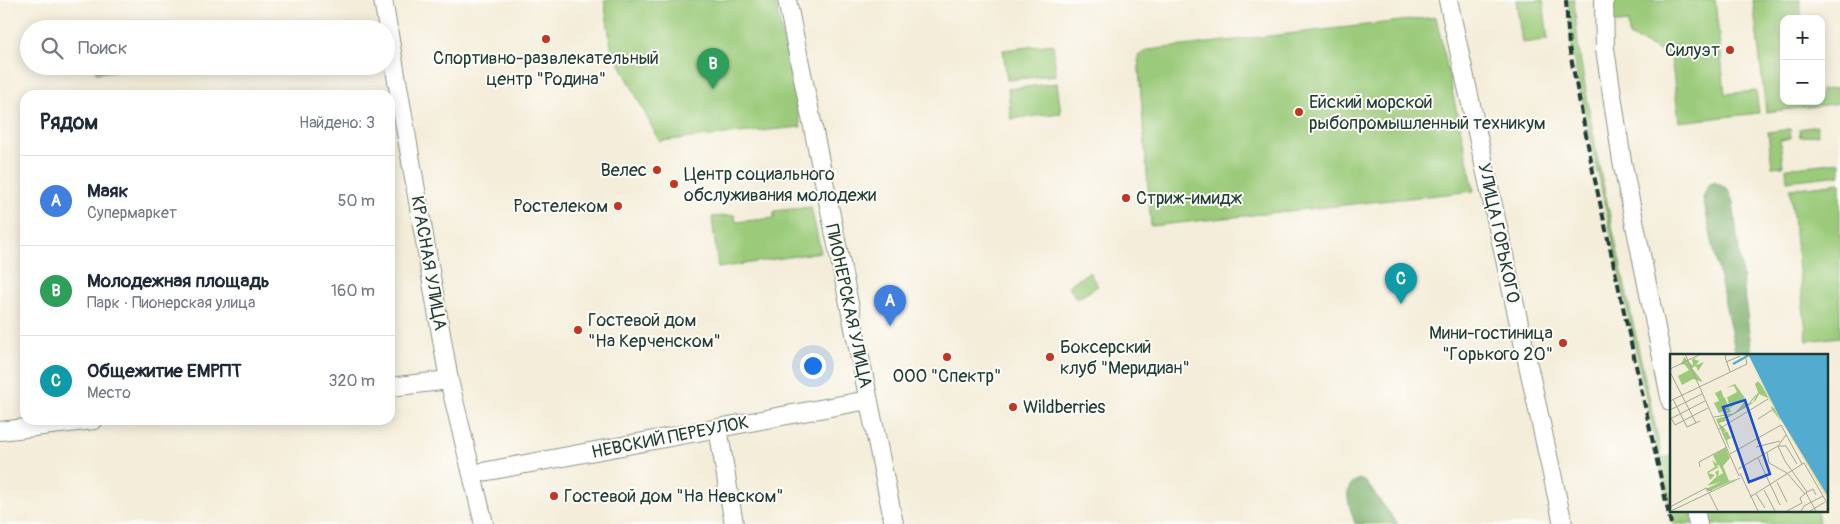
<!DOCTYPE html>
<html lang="ru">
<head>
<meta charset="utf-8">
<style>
  :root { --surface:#fff; --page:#f6f6f7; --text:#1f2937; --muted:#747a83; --line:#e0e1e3; --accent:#db2777 }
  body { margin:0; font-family:Pangolin,sans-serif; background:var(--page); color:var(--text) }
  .controls { position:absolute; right:15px; top:15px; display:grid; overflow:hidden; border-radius:10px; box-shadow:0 2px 12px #0003 }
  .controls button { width:45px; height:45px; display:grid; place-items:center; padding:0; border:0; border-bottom:1px solid var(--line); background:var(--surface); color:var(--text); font:25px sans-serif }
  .you { position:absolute; left:812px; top:365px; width:18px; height:18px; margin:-12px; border:4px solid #fff; border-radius:50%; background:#1a73e8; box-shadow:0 0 0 8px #1a73e833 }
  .badge { display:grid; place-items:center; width:32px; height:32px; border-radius:50%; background:var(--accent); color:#fff; font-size:16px; font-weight:700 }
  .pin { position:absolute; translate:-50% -41px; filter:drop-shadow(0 1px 2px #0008) }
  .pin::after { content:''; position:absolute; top:26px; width:18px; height:15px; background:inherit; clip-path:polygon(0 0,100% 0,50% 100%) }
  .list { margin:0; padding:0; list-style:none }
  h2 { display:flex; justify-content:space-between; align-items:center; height:65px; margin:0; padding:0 20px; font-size:21px }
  h2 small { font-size:16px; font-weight:400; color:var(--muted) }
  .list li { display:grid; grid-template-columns:32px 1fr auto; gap:15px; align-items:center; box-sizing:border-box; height:90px; padding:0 20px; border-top:1px solid var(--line) }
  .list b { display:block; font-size:19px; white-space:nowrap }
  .list p { margin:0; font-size:16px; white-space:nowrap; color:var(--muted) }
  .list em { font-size:16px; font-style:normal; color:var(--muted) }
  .icon { flex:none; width:28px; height:28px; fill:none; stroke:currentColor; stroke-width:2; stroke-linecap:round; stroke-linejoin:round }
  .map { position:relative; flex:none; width:1840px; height:524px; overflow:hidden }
  .search { position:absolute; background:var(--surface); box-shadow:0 2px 12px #0003; left:20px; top:20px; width:375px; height:55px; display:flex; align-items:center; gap:12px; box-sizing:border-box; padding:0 18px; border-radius:28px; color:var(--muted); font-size:19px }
  .panel { position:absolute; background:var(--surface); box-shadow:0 2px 12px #0003; left:20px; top:90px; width:375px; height:335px; border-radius:15px }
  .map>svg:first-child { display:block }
  .green { fill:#9bcb7a; stroke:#5d8457 }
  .forest { fill:#7caf6a; stroke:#4e764f }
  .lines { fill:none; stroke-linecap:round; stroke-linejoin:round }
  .minor-casing { stroke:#8a9586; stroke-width:20 }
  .minor { stroke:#fff; stroke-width:18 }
  .rail { stroke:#1f3d34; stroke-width:4; stroke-dasharray:8 4; stroke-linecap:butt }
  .poi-dot { fill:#c8321e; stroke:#fdfcf7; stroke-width:2 }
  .labels { text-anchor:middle; stroke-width:4; stroke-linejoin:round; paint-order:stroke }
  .poi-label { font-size:18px; fill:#1f3d34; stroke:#fdfcf7; text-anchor:start }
  .street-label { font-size:18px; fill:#1f3d34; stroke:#fdfcf7 }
  .inset-river { fill:none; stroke:#51accf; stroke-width:2.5 }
  .inset-road { fill:none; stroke:#9fa797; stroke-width:1 }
  .view { fill:#1d4ed8; fill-opacity:0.15; stroke:#1d4ed8; stroke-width:2.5 }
  .inset-edge { fill:none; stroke:#1f3d34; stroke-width:2.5 }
</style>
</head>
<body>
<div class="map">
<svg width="1840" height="524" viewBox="0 0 1840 524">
  <rect width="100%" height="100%" fill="#fdfcf7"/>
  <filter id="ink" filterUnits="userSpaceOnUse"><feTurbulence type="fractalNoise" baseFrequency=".02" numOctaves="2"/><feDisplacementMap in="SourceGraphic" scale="10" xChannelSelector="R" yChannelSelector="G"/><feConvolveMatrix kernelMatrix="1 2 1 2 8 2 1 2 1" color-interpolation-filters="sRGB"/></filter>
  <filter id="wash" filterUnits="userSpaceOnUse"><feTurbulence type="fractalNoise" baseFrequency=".0096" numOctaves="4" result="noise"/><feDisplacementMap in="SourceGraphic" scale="20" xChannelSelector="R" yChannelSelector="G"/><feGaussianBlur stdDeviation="1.12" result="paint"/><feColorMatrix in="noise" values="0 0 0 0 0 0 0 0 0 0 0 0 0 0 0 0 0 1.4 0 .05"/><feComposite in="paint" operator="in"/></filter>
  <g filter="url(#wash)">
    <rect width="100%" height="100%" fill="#f4edd9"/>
    <!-- green -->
    <path class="green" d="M604,0H775L801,127L659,141L611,46Z
      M1516,0H1543L1548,40L1522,43Z
      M1568,0H1574L1578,45L1597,156L1662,458L1671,456V510H1691L1694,524H1673L1572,52Z
      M1608,0H1715L1725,94L1756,91L1759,113L1679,122L1671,56L1629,36L1628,22L1608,24Z
      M1753,0H1800L1802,19H1784V101H1821V90L1840,88V103L1766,112Z
      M1436,17L1474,191L1151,226L1138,56L1147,50Z
      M137,22V29H91V27Z
      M1053,44L1056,75L1007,80L1003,50Z
      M95,66H142V68L96,73Z
      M1057,83L1061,113L1011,119L1008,89Z
      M1817,126L1818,135L1800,137L1799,129Z
      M1790,129L1791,138L1780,140L1783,166L1772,167L1768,132Z
      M1840,162V175L1787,181L1786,168Z
      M1840,183V337L1807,341L1790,189Z
      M811,207L821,252L718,268L712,217L735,215L736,222L774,218V211Z
      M1089,272L1098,286L1077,299L1068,286Z
      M1702,510H1817L1819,524H1714L1704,520Z"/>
    <!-- forest -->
    <path class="forest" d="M1714,182L1728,189L1733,202L1752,355H1736L1703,198L1708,185Z
      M1359,479L1366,482L1398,524H1355C1351,508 1339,487 1359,479Z"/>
  </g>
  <g filter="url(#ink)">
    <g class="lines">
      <!-- minor casing -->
      <g class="minor-casing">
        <path id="minor" d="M383,0L449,380L484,524
          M787,0L894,524
          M1448,0L1563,524
          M1604,0L1605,49L1622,161L1671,402
          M390,387L449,380
          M718,428L734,524
          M0,431L94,420
          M472,474L868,400
          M1695,510L1698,524"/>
      </g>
      <!-- minor -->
      <use href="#minor" class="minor"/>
      <!-- rail -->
      <path class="rail" d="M1566,0L1569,47L1593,171L1671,524"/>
    </g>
  </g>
  <!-- markers -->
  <g class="poi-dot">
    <circle cx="546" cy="39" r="5"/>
    <circle cx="1730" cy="50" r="5"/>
    <circle cx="1299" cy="112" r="5"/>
    <circle cx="657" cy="170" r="5"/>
    <circle cx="674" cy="184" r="5"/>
    <circle cx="1126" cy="198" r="5"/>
    <circle cx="618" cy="206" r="5"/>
    <circle cx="578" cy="330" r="5"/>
    <circle cx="1563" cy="343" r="5"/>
    <circle cx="947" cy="357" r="5"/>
    <circle cx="1050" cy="357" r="5"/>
    <circle cx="1013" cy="407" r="5"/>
    <circle cx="554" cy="496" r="5"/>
  </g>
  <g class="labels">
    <!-- poi labels -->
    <g class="poi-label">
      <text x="1720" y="56" text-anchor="end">Силуэт</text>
      <text x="546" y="64" text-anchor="middle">Спортивно-развлекательный<tspan x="546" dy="21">центр "Родина"</tspan></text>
      <text x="1309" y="108">Ейский морской<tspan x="1309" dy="21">рыбопромышленный техникум</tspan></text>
      <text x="647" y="176" text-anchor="end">Велес</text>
      <text x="684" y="180">Центр социального<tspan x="684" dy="21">обслуживания молодежи</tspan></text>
      <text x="1136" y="204">Стриж-имидж</text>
      <text x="608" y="212" text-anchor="end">Ростелеком</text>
      <text x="588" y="326">Гостевой дом<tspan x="588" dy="21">"На Керченском"</tspan></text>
      <text x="1553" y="339" text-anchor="end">Мини-гостиница<tspan x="1553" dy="21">"Горького 20"</tspan></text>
      <text x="1060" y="353">Боксерский<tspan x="1060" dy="21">клуб "Меридиан"</tspan></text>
      <text x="947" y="382" text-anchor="middle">ООО "Спектр"</text>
      <text x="1023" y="413">Wildberries</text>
      <text x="564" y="502">Гостевой дом "На Невском"</text>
    </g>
    <!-- street labels -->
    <g class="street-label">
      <text transform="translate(1499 233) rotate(78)" y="6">УЛИЦА ГОРЬКОГО</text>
      <text transform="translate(429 263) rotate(80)" y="6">КРАСНАЯ УЛИЦА</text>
      <text transform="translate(849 306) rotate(78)" y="6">ПИОНЕРСКАЯ УЛИЦА</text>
      <text transform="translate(670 437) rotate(-11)" y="6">НЕВСКИЙ ПЕРЕУЛОК</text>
    </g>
  </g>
  <!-- overview -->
  <g transform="translate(1670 354)">
    <rect width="158" height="158" fill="#f4edd9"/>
    <path d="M14,3L23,12L22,5L29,3L24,5L29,7L26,11L34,8L28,17L26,12L22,14L33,28L23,25L12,31L8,22L19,16L14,10L11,11ZM88,27L92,32L112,68L102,56L101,52L105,55L98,44L89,40L86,46L80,51L59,63L55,65L56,67L49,69L56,76L54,79L57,77L60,83L64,82L57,86L61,99L46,65L64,60L76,46V51L83,48L88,38L85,30ZM65,30L75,44L60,54L57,43L55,44L61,58L49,61L59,56L49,59L44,49L49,47L45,39L51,36L54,44L58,43L67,38L64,32L56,34ZM56,94L60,104L53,112L59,127L67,125L37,138L36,135L50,128L37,132L47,122L45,118L49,116L48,122L53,119L49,111L46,112L49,113L38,119L45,121L40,126L37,118L45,113L42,106L47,110L43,101Z" fill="#9bcb7a"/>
    <path d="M80,9L157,141V145L113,70Z" fill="#eeda9e"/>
    <path d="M78,0H157V141L109,62Z" fill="#51accf"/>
    <path class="inset-river" d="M63,10L79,1"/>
    <path class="inset-road" d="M15,0L69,122M57,0L55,3L60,18M56,8L70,2M0,15L31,0M0,18L26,69M3,45L17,73L30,67M0,47L77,10L75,0M0,56L32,40M44,63L63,60L78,51L86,41M1,64L5,71L38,54M0,65L35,47M88,65L102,56M49,75L98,45M86,93L110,87M97,98L99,109L117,119M60,100L111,71L132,110M88,104L101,132M127,110L116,92H108L115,107L137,138M30,113L29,108L57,93M68,115L108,92L116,81M70,119L88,157M117,119L135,140M107,128L117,148M101,132L110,151M94,136L105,157M39,139L48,157M136,139L146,157M86,140L95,154M80,143L134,109L157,149V157M0,153L36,134L42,137M1,157L70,124M117,157L132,149L130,144L137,138L143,135L146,141M131,157L134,152L153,142M140,157L155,148"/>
    <path class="view" d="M75,46L100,120L79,128L53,53Z"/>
    <rect width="158" height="158" class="inset-edge"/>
  </g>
</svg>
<div class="controls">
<button>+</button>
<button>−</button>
</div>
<div class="you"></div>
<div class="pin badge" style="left:890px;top:326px;background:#3f7fe0">A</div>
<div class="pin badge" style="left:713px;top:89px;background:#2e9e5b">B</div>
<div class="pin badge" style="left:1401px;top:304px;background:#0f9aa8">C</div>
<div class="search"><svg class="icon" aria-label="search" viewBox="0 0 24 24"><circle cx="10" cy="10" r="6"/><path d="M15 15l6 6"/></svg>Поиск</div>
<section class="panel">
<h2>Рядом<small>Найдено: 3</small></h2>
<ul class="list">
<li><span class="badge" style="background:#3f7fe0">A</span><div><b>Маяк</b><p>Супермаркет</p></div><em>50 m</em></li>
<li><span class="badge" style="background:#2e9e5b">B</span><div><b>Молодежная площадь</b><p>Парк · Пионерская улица</p></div><em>160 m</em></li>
<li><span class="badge" style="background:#0f9aa8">C</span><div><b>Общежитие ЕМРПТ</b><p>Место</p></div><em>320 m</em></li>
</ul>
</section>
</div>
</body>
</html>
